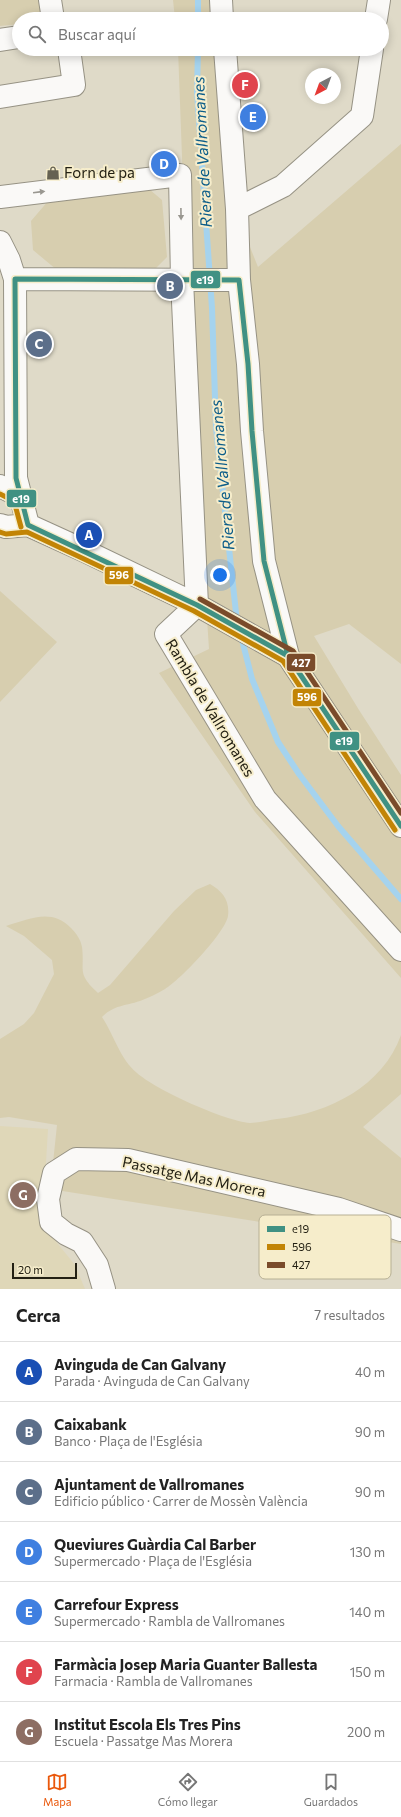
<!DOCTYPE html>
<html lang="es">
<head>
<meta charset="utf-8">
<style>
  :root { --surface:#fff; --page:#f2f2f2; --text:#222; --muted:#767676; --line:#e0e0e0; --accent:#ea580c }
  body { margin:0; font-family:Commissioner,sans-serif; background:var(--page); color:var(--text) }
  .compass { position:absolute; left:305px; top:68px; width:36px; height:36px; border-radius:50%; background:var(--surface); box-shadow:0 2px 10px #0003; rotate:221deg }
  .scale { position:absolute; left:12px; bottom:10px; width:65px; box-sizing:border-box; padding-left:4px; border:2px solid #232013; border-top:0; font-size:11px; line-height:14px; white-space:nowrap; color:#232013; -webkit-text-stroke:3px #f6edcb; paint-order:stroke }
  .you { position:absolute; left:220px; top:575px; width:14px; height:14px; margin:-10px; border:3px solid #fff; border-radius:50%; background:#1a73e8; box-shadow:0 0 0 6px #1a73e833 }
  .badge { display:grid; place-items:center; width:26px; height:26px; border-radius:50%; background:var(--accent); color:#fff; font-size:13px; font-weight:700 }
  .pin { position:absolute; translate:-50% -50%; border:2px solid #fff; box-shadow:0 1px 4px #0006 }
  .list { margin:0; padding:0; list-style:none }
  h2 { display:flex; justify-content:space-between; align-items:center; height:52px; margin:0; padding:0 16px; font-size:17px }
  h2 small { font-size:13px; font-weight:400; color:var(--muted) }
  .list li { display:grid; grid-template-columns:26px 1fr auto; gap:12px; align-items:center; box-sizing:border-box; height:60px; padding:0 16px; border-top:1px solid var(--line) }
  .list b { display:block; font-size:15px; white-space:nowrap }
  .list p { margin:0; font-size:13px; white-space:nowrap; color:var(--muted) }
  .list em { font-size:13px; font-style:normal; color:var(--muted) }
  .icon { flex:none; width:22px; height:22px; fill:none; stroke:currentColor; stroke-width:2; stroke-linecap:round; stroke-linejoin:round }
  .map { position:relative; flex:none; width:401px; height:1289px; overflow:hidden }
  .search { position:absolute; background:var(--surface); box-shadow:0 2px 10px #0003; left:12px; right:12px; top:12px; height:44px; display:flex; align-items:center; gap:10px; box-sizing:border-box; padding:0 14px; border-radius:22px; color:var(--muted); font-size:15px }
  .sheet { height:472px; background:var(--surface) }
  nav { display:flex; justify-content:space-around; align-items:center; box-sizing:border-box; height:56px; border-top:1px solid var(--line); background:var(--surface); font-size:11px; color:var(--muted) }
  nav a { display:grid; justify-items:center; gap:2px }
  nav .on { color:var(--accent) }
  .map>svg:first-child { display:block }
  .built { fill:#dfd7b8 }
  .green { fill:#d7ceaf }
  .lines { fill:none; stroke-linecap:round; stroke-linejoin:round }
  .stream { stroke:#a5d3ee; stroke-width:6 }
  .minor-casing { stroke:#969284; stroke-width:24 }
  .minor { stroke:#faf9f7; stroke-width:22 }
  .bus-1-casing { stroke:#f6edcb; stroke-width:8 }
  .bus-2-casing { stroke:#f6edcb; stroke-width:8 }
  .bus-3-casing { stroke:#f6edcb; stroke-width:8 }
  .bus-1 { stroke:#409183; stroke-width:5 }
  .bus-2 { stroke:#c28405; stroke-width:5 }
  .bus-3 { stroke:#7a4b2a; stroke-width:5 }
  .oneway { fill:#999790 }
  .labels { text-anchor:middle; stroke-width:4; stroke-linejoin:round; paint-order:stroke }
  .poi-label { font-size:15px; fill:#232013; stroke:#f6edcb; text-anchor:start }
  .street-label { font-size:15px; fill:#232013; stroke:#f6edcb }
  .water-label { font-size:16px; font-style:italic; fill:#0c5d89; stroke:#f6edcb }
  .key { fill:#f6edcb; stroke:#b7b094; stroke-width:1 }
  .key-label { font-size:11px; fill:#232013 }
  .line-badge { stroke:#f6edcb; stroke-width:1.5 }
  .badge-label { font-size:11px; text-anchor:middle; font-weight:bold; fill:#fff }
</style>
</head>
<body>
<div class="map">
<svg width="401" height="1289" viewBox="0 0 401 1289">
  <rect width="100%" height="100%" fill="#dfdac8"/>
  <!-- built -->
  <path class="built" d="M0,1126L48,1129L45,1179L53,1238L75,1265L85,1289H0Z"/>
  <!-- green -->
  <path class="green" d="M0,0H40L42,16L40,19H19V24L0,26Z
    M173,0H230L231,19H175Z
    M178,49H233L246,237L258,267L401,144V664L349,624L314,636L359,710L401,775V978L255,812L159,673L209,649L189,344Z
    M149,189L162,200L167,257L155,269L57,270L33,250L31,221L49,200Z
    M0,591L57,642L0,702Z
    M210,884C222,891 230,900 228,916C225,933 180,980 165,989C157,994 148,998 140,1001C125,1006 114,1005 102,1017C114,1035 120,1059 137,1073C156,1090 225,1121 250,1123C259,1123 269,1120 277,1119C329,1113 383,1086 401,1035V1094L363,1127L401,1158V1244L56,1190L53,1163L57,1125L9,1117L0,1118V1039L24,1024L34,1013L54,974L52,960L24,936L6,926C30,919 51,908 71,928C76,933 81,940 82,947C85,971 76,973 98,993L110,985L174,911L196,890Z"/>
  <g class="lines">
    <!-- stream -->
    <path class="stream" d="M198,0V19
      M198,49L197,92L212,308L216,428L237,622
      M241,636L252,679L278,742L299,774L338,826L401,899"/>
    <!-- minor casing -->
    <g class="minor-casing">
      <path id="minor" d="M50,0L53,19
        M221,0L222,19
        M376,19L379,0
        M0,40L19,37
        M225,49L237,209L239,280L248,364L252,431L264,561L288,656L401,826
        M0,97L74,85L69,49
        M0,197L180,175L182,280L197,605L166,634L265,799L401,950
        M237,209L283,186L362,116L372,49
        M0,242L9,260L15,279L16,478L28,525
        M15,279L239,280
        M0,486L20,496
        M0,525L6,527L28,525L85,551L197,605L288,656
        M104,1289L97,1265L82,1242L66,1234L51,1222L48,1199L54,1173L76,1159L128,1160L339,1209L401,1230"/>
    </g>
    <!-- minor -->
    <use href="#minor" class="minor"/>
    <!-- bus-1 casing -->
    <g class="bus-1-casing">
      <path id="bus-1" d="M15,279L239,280L248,364L252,431L264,561L288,656L197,605L28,525L16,478Z
        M288,656L401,826"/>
    </g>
    <!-- bus-2 casing -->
    <g class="bus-2-casing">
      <path id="bus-2" d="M0,494L14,501L21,527
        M0,532L6,534L27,532L194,611L283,661L395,830"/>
    </g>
    <!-- bus-3 casing -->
    <g class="bus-3-casing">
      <path id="bus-3" d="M200,599L293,651L401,813"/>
    </g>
    <!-- bus-1 -->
    <use href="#bus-1" class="bus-1"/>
    <!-- bus-2 -->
    <use href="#bus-2" class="bus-2"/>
    <!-- bus-3 -->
    <use href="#bus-3" class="bus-3"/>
  </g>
  <!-- one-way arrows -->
  <defs><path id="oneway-solid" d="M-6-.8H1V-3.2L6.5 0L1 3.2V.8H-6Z"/></defs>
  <g class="oneway">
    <use href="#oneway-solid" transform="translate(39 192) rotate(-7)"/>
    <use href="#oneway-solid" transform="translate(181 214) rotate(89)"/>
  </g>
  <!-- icons -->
  <defs>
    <g id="shop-bare" transform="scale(1.08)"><path d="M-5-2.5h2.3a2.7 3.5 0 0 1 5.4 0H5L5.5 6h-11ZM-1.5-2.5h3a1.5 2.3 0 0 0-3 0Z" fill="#656152" stroke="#f6edcb" stroke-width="2.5" paint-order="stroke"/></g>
  </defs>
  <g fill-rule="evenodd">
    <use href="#shop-bare" x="53" y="173"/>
  </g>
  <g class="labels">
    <!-- poi labels -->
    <g class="poi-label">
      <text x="64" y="178">Forn de pa</text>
    </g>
    <!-- street labels -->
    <g class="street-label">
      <text transform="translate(210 708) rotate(59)" y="5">Rambla de Vallromanes</text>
      <text transform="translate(194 1177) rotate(12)" y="5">Passatge Mas Morera</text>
    </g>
    <!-- water labels -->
    <g class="water-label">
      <text transform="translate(202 152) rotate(-93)" y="6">Riera de Vallromanes</text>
      <text transform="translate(222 475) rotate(-95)" y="6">Riera de Vallromanes</text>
    </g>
  </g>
  <!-- legend -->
  <rect x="259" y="1215" width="132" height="64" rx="6" class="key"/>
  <rect x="267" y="1226" width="18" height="6" fill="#409183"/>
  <rect x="267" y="1244" width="18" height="6" fill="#c28405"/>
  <rect x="267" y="1262" width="18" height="6" fill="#7a4b2a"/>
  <g class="key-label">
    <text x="292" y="1233">e19</text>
    <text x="292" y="1251">596</text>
    <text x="292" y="1269">427</text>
  </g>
  <g class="line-badge">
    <rect x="190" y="270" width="31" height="19" rx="4" fill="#409183"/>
    <rect x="6" y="489" width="31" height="19" rx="4" fill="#409183"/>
    <rect x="104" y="566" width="30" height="19" rx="4" fill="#c28405"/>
    <rect x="286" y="653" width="30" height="19" rx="4" fill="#7a4b2a"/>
    <rect x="292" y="688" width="30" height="19" rx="4" fill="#c28405"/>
    <rect x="329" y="731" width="31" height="20" rx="4" fill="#409183"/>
  </g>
  <g class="badge-label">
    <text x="205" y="284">e19</text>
    <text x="21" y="503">e19</text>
    <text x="119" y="579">596</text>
    <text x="301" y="667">427</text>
    <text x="307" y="701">596</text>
    <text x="344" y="745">e19</text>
  </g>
</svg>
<svg class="compass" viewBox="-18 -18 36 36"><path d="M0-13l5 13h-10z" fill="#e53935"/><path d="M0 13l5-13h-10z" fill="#767676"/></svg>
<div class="scale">20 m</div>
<div class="you"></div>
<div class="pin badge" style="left:89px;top:535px;background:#1a4fb4">A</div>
<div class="pin badge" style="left:170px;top:286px;background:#5c6f8a">B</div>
<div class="pin badge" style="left:39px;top:344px;background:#5c6f8a">C</div>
<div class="pin badge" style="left:164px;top:164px;background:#3f7fe0">D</div>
<div class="pin badge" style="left:253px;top:117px;background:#3f7fe0">E</div>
<div class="pin badge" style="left:245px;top:85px;background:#e0444e">F</div>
<div class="pin badge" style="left:23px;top:1195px;background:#8d6e63">G</div>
<div class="search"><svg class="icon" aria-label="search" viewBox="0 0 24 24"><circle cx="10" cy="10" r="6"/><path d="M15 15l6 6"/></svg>Buscar aquí</div>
</div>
<section class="sheet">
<h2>Cerca<small>7 resultados</small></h2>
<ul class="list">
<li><span class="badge" style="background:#1a4fb4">A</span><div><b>Avinguda de Can Galvany</b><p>Parada · Avinguda de Can Galvany</p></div><em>40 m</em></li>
<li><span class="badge" style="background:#5c6f8a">B</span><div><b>Caixabank</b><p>Banco · Plaça de l'Església</p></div><em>90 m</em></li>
<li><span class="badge" style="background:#5c6f8a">C</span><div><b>Ajuntament de Vallromanes</b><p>Edificio público · Carrer de Mossèn València</p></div><em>90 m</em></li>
<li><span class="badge" style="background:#3f7fe0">D</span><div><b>Queviures Guàrdia Cal Barber</b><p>Supermercado · Plaça de l'Església</p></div><em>130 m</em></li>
<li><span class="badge" style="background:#3f7fe0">E</span><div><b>Carrefour Express</b><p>Supermercado · Rambla de Vallromanes</p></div><em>140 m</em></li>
<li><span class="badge" style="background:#e0444e">F</span><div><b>Farmàcia Josep Maria Guanter Ballesta</b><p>Farmacia · Rambla de Vallromanes</p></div><em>150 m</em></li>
<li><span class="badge" style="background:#8d6e63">G</span><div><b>Institut Escola Els Tres Pins</b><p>Escuela · Passatge Mas Morera</p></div><em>200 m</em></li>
</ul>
</section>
<nav>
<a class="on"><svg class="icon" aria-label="map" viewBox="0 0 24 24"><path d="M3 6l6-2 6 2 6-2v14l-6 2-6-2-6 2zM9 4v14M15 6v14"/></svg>Mapa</a>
<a><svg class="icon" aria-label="directions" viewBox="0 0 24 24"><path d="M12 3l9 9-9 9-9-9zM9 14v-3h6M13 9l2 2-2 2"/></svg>Cómo llegar</a>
<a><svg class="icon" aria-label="saved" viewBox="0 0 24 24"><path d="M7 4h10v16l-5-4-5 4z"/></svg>Guardados</a>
</nav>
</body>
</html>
